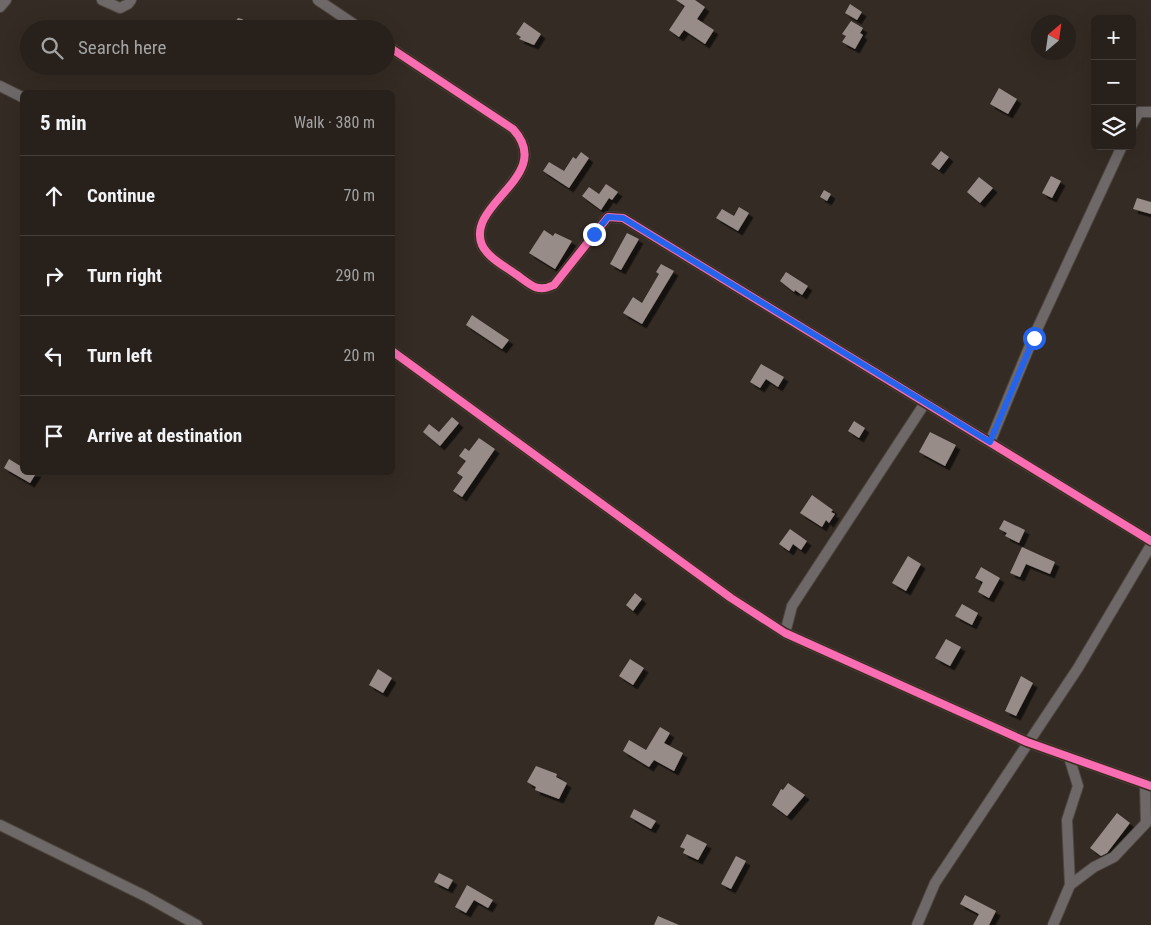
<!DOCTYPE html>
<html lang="en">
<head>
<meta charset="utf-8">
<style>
  :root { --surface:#27201b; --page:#2f2824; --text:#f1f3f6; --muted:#a4a3a3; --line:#433e3a }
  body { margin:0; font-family:"Roboto Condensed",sans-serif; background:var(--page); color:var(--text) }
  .controls { position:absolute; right:15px; top:15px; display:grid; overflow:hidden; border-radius:8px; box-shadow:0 5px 20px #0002 }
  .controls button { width:45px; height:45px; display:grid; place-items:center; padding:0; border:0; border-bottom:1px solid var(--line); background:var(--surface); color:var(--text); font:25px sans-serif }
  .compass { position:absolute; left:1031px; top:15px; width:45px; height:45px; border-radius:50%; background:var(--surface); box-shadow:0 5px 20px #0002; rotate:29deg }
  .stop { position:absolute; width:15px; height:15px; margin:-11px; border:4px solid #2563eb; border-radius:50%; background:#fff }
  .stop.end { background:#2563eb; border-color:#fff; box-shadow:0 1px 5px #0008 }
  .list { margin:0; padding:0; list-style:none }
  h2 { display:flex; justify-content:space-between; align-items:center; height:65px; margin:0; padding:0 20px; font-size:21px }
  h2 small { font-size:16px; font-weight:400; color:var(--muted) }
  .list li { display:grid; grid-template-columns:32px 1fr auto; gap:15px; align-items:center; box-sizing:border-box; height:80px; padding:0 20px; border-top:1px solid var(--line) }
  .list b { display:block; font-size:19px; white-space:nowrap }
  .list em { font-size:16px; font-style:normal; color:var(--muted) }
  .icon { flex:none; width:28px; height:28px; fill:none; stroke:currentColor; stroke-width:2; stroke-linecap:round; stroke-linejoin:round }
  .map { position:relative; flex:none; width:1151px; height:925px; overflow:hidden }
  .search { position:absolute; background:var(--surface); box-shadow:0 5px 20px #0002; left:20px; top:20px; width:375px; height:55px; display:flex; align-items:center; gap:12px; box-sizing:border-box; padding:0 18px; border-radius:28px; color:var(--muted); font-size:19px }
  .panel { position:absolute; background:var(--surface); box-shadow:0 5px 20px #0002; left:20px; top:90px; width:375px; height:385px; border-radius:8px }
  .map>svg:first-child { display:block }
  .building { fill:#988c88; filter:url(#shadow) }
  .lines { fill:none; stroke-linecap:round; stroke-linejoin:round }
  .street-casing { stroke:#4e4640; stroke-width:12 }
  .street { stroke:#6e6968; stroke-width:10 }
  .cycleway-casing { stroke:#3b2a1d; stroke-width:11 }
  .cycleway { stroke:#f96db3; stroke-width:8 }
  .route { stroke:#2563eb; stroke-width:6 }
</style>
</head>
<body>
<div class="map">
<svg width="1151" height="925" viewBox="0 0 1151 925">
  <defs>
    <filter id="shadow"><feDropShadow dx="4.5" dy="4.5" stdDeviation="0" flood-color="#0009"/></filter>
  </defs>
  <rect width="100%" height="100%" fill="#342b24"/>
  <!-- building -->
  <path class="building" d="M676,0H695L705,7L697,19L714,30L705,44L684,30L679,37L669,30L685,6Z
    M850,4L862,12L857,20L845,13Z
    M238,18L242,19L256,29H230Z
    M851,21L863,28L860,33L863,35L855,49L842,42L846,36L842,34Z
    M524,22L541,34L534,45L519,39L521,37L516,34Z
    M999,88L1017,99L1008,114L990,104Z
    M941,151L949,157L939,170L931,164Z
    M581,152L589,158L569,188L543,171L549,162L564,171L573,157L576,159Z
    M1051,176L1061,181L1052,198L1042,193Z
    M979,177L993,188L980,203L967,192Z
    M606,184L618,192L612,200L609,198L601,210L582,196L589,187L599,194Z
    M824,190L831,194L827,201L820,197Z
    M1137,198L1151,202V214L1133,209Z
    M739,207L749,213L738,231L716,218L722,209L734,216Z
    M544,230L553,236L555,233L572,241L555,269L529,253Z
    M627,233L639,239L621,270L610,264Z
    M661,264L674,271L642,324L623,313L633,297L642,303L659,274L656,272Z
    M786,272L808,286L802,295L795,290L794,292L780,281Z
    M472,315L509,340L502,349L466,325Z
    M761,364L784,377L778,387L766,379L760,388L750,382Z
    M452,417L459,423L440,446L423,432L429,424L439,432Z
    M854,421L865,428L859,438L848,431Z
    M930,432L956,445L945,466L919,452Z
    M479,438L495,449L462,497L453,491L463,477L457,473L466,461L459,456L465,448L469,451Z
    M9,459L22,467V472H37L30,483L4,468Z
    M812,495L833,510L831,512L835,514L829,523L826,520L822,527L800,513Z
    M1004,520L1025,530L1019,543L1005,536L1007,533L999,529Z
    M790,529L807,541L801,550L793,544L789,551L779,544Z
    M1022,547L1055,562L1050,574L1026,564L1020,577L1010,573Z
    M908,556L921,564L906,591L892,583Z
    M981,567L1000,578L989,598L978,592L983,582L975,578Z
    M635,593L642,599L633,611L626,605Z
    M962,604L978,613L972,625L955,616Z
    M946,639L961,647L950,666L935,658Z
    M630,659L644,668L633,685L619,676Z
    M378,669L392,678L383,693L369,685Z
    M1021,676L1033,683L1016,716L1005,711Z
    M660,727L670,733L664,743L683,753L674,771L654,760L649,767L623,751L629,740L646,750Z
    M536,766L557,774L556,777L567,783L559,799L535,790L536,787L527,782Z
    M788,783L805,795L787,816L772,805L781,789L783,790Z
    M634,809L656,821L651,829L630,817Z
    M1117,813L1130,823L1107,853L1101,856L1090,848Z
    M687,834L707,844L698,860L683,853L685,849L680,847Z
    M736,856L746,861L731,889L721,884Z
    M439,873L453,880L448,889L434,882Z
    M467,885L493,900L488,908L474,900L466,913L455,907Z
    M965,895L996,911L989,925H973L979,914L960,904Z
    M658,916L679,925H654Z"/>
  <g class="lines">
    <!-- street casing -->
    <g class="street-casing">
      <path id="street" d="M102,0L120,8L128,4L131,0
        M318,0L361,29
        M0,7L6,0
        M386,45L513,129C556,176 465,203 482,245C488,258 506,267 517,275C531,285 537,293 554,285L608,217L623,218L1151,541
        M0,86L22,97
        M1132,125L1139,112H1151
        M392,351L731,598L785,633L1027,742L1151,786
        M990,442L1033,338L1122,146
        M785,633L792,606L925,403
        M0,825L145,896L197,925
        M1070,885L1094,867L1114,857L1146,823L1145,784
        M917,925L935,883L1078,668L1151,545
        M1053,925L1070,885L1067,820L1078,786L1069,757"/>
    </g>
    <!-- street -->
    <use href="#street" class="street"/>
    <!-- cycleway casing -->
    <g class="cycleway-casing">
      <path id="cycleway" d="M386,45L513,129C556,176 465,203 482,245C488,258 506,267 517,275C531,285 537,293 554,285L608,217L623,218L1151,541
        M392,351L731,598L785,633L1027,742L1151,786"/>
    </g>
    <!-- cycleway -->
    <use href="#cycleway" class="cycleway"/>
  </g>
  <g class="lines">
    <!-- route -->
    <path class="route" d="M594,234L608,217L623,218L990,442L1034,338"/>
  </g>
</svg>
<div class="controls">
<button>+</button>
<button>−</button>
<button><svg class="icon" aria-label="layers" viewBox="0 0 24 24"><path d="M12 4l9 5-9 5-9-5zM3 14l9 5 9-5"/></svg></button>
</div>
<svg class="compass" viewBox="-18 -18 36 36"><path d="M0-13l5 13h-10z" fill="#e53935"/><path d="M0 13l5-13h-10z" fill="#a4a3a3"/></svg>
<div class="stop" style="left:1034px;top:338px"></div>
<div class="stop end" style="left:594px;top:234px"></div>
<div class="search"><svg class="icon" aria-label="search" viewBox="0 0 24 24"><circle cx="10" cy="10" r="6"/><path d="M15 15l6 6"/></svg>Search here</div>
<section class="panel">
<h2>5 min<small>Walk · 380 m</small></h2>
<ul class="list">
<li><svg class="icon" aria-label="ahead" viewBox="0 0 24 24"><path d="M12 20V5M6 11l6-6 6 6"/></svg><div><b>Continue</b></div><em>70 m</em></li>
<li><svg class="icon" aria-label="right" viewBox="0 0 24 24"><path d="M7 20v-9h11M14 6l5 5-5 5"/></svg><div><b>Turn right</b></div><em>290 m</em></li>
<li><svg class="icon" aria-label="left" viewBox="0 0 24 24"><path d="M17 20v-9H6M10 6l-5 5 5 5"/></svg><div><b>Turn left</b></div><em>20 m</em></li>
<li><svg class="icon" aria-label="arrive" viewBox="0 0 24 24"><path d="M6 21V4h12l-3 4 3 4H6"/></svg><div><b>Arrive at destination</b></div></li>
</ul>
</section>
</div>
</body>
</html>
